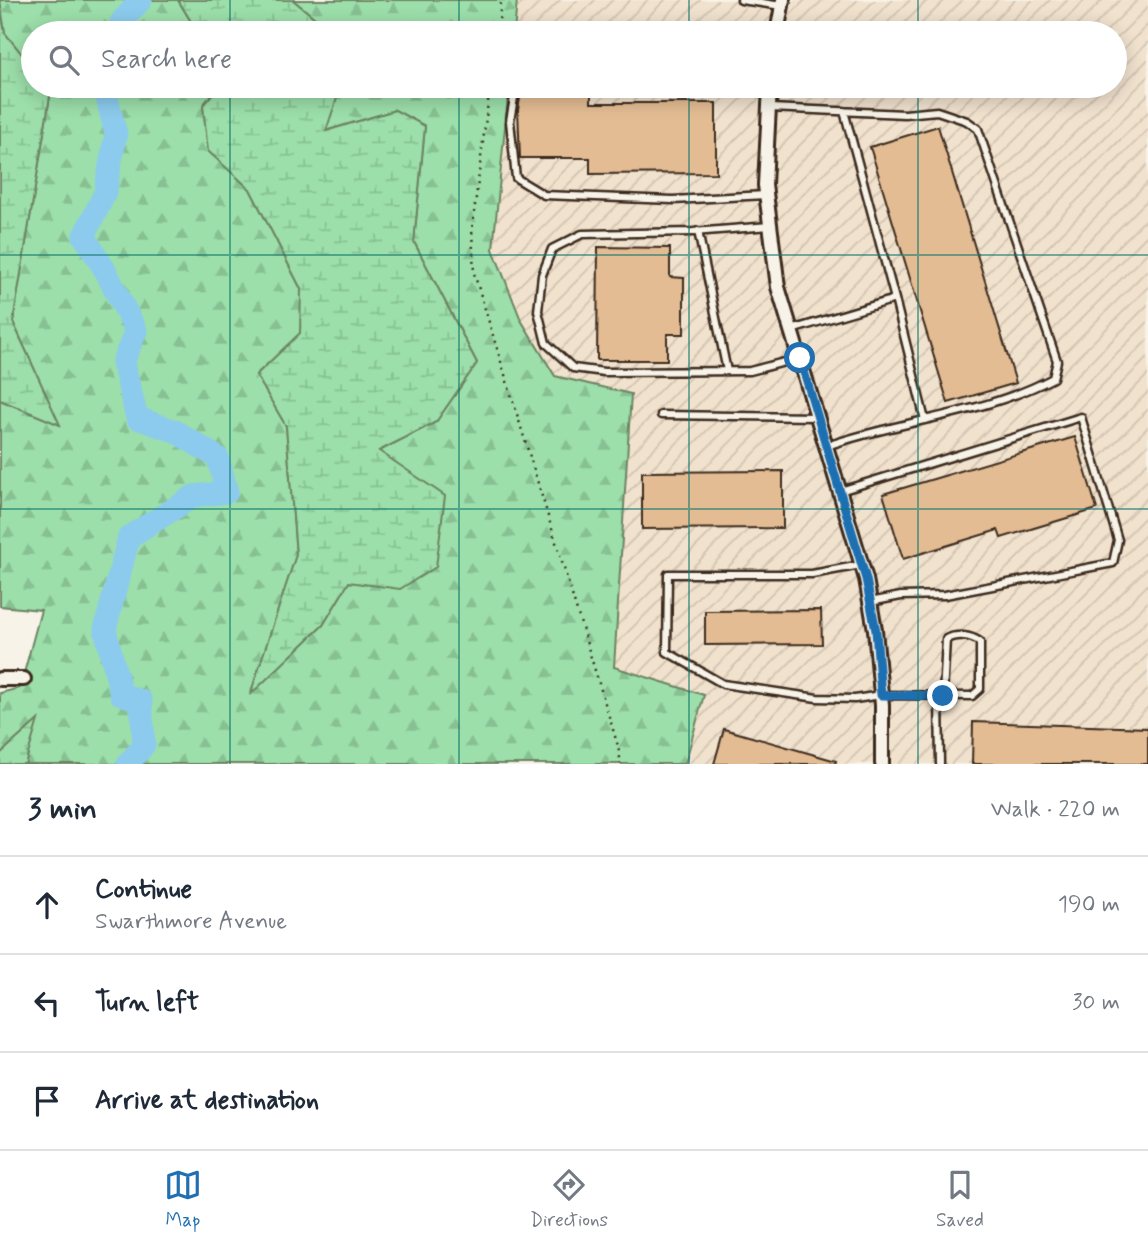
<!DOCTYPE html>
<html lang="en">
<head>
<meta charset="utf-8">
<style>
  :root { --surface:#fff; --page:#f6f6f7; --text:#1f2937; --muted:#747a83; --line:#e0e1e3; --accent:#1f6fb2 }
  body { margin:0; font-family:Mynerve,sans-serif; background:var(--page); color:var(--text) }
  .stop { position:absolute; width:21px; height:21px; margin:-16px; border:5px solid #1f6fb2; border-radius:50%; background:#fff }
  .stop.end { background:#1f6fb2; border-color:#fff; box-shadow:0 2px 7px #0008 }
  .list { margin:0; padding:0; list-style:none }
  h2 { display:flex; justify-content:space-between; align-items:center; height:91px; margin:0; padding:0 28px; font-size:30px }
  h2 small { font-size:23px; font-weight:400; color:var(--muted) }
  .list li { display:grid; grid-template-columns:46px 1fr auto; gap:21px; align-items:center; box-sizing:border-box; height:98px; padding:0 28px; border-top:2px solid var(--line) }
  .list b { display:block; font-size:26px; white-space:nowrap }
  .list p { margin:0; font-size:23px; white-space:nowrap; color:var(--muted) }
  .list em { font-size:23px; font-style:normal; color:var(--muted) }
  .icon { flex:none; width:38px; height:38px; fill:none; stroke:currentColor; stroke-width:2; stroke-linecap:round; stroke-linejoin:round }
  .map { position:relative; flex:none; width:1148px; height:764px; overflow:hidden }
  .search { position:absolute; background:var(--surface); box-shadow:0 4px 18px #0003; left:21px; right:21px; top:21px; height:77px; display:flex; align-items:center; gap:18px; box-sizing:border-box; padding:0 24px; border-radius:38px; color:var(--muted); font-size:26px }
  .sheet { height:385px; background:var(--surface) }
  nav { display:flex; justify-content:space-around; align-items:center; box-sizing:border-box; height:98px; border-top:2px solid var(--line); background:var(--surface); font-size:19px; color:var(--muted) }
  nav a { display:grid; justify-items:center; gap:4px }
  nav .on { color:var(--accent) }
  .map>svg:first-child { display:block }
  .industrial { fill:url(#industrial-furrows) }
  .forest { fill:url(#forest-firs); stroke:#6c8464; stroke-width:2 }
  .wetland { fill:url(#wetland-marsh); stroke:#6c8464; stroke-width:2 }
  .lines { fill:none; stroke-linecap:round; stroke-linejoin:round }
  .river { stroke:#8ccbed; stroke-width:23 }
  .building { fill:#e3bc93; stroke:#3b2a1e; stroke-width:2 }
  .lane-casing { stroke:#3b2a1e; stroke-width:11 }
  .street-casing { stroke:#3b2a1e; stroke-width:18 }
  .path { stroke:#3b2a1e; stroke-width:2.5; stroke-dasharray:2 5; stroke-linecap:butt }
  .lane { stroke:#f7f3e8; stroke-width:6 }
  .street { stroke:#f7f3e8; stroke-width:12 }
  .route { stroke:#1f6fb2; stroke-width:9 }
  .grid { fill:none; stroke:#0f766e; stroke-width:2; stroke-opacity:0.55 }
</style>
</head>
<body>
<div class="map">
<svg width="1148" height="764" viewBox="0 0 1148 764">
  <defs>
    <pattern id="industrial-furrows" width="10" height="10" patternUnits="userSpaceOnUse" patternTransform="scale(1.75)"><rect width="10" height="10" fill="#f1e2ce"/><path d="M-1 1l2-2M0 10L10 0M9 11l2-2" fill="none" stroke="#d0c2b0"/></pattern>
    <pattern id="forest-firs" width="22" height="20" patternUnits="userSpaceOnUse" patternTransform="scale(1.75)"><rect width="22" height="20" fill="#9cdfaa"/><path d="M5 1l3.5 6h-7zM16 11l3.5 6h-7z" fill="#87c092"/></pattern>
    <pattern id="wetland-marsh" width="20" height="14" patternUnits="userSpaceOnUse" patternTransform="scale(1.75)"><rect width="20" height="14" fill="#9cdfaa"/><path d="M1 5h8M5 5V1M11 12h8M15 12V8" fill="none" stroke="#87c092"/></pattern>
  </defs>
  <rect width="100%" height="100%" fill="#f7f3e8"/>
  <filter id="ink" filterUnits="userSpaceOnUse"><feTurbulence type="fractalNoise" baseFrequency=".0143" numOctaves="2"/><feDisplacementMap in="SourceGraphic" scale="14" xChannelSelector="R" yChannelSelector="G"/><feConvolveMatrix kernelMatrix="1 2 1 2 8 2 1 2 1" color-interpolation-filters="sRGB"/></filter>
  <g filter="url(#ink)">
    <!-- industrial -->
    <path class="industrial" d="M517,0H1148V764H683L704,695L614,668L631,394L555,376L521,320L493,249L509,86H1115V33H514Z"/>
    <!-- forest -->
    <path class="forest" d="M0,0H178L198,33H33V68L5,33Z
      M293,0H517L514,33H333Z
      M48,86H219L203,105L208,151L250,189L301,289V333L256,375L286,426L296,555L251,693L323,625L349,582L400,588L379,451L436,422L477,363L414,242L425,126L395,110L325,131L341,86H509L493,249L521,320L555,376L631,394L614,667L704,695L685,764H25L37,721L0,754V693L20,688L41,610L0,606V400L59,424L13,322L51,90Z"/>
    <!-- wetland -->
    <path class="wetland" d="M178,0H293L333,33H198Z
      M0,7L5,33L33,68V86H48L51,90L13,322L60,425L0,400Z
      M219,86H341L326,131L395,110L425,126L414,242L477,363L436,422L379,451L445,496L436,567L400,589L349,582L323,625L250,695L296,555L286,426L256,375L300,333L301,289L250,189L208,151L203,105Z
      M38,720L25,764H0V754Z"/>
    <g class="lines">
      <!-- river -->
      <path class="river" d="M117,33L122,21L141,0
        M104,86L116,134L105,193L84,236L105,270L136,331L123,362L137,418L175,431L218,458L227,492L194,496L129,537L105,629L121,694L141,701L144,745L128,764"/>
    </g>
    <!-- building -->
    <path class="building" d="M522,86H591V103H716V173L590,174V158H520L518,110Z
      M938,126L1016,383L948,403L870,147Z
      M598,247L670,248V277L684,278V334H667V360H597Z
      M1075,437L1097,509L1001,538L998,530L903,559L883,494Z
      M783,471V528L642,529V472Z
      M821,610L822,644L705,645V611Z
      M973,722L1148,728V764H972Z
      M724,729L836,761L835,764H714Z"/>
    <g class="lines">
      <!-- lane casing -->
      <g class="lane-casing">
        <path id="lane" d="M741,0L782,6
          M516,86L510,121L516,178L544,195L673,200L766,195
          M727,86L769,94
          M770,108L905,114L937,111L967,121L978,129L1057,361L1053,378C983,415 901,420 827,446
          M844,111L895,299L925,420
          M770,226L693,232L582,234L552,249L542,275L538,311L546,343L573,368L604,372L750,371L800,358
          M698,231L727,371
          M791,330L895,299
          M661,415L818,417
          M840,491L1081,417L1118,540L1113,563L945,595L901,596L870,602
          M861,565L812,574H668L667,652L723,684L817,698L855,699L881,695L972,696L980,689V642C970,635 957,634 946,639L943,696
          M939,696L940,764"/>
      </g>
      <!-- street casing -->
      <g class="street-casing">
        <path id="street" d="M777,33L783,0
          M770,86L765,185L778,287L866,579L875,630L882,705V764
          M0,679H24"/>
      </g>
      <!-- path -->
      <path class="path" d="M498,33L501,0
        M490,86L472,229L474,273L618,746L621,764"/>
      <!-- lane -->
      <use href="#lane" class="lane"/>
      <!-- street -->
      <use href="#street" class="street"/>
    </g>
  </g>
  <g class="lines" filter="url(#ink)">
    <!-- route -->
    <path class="route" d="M800,358L866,579L876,631L881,695L943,696"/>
  </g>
  <!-- grid -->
  <path class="grid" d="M230,0V33M459,0V33M689,0V33M918,0V33M230,86V764M459,86V764M689,86V764M918,86V764M0,255H1148M0,509H1148"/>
</svg>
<div class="stop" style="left:800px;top:358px"></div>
<div class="stop end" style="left:943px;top:696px"></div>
<div class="search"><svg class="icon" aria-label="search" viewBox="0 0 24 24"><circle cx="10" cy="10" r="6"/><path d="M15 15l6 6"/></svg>Search here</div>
</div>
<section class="sheet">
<h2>3 min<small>Walk · 220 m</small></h2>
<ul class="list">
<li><svg class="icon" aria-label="ahead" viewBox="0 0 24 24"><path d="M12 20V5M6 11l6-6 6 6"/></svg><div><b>Continue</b><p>Swarthmore Avenue</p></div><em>190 m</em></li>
<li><svg class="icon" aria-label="left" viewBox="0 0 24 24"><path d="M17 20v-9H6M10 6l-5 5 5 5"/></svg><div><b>Turn left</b></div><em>30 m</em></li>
<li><svg class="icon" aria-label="arrive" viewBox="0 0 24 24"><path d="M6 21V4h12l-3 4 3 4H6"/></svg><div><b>Arrive at destination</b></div></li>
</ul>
</section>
<nav>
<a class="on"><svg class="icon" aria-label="map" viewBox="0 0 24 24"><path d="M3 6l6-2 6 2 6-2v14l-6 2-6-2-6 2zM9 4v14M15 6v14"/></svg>Map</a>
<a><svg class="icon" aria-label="directions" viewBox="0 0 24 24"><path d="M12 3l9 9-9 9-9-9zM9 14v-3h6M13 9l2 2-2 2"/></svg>Directions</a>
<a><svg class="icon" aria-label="saved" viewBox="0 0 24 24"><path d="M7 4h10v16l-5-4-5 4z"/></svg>Saved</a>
</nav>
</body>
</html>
